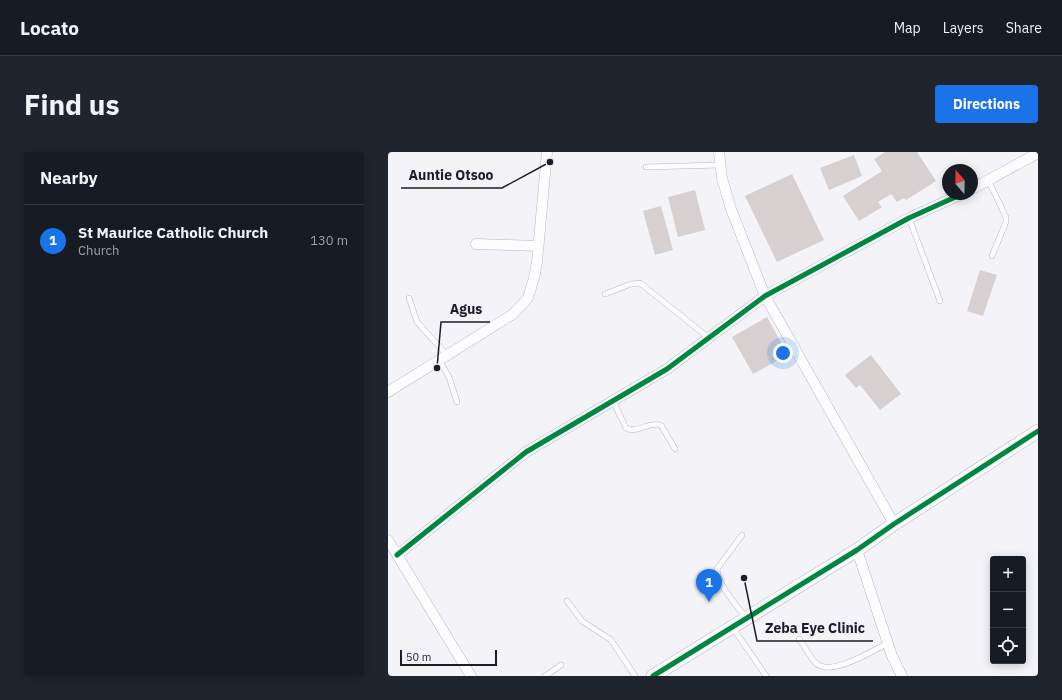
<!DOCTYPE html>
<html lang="en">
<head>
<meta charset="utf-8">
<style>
  :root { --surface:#171b24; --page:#20242c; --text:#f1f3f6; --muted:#9ea1a6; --line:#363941; --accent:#1a73e8 }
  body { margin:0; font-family:"IBM Plex Sans",sans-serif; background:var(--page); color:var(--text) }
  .controls { position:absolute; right:12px; bottom:12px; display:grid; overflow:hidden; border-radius:4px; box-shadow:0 2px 10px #0003 }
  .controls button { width:36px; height:36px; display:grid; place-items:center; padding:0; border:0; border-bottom:1px solid var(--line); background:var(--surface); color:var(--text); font:20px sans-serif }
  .compass { position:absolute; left:554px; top:12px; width:36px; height:36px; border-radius:50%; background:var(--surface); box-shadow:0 2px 10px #0003; rotate:340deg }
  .scale { position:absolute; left:12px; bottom:10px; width:97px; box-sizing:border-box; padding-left:4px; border:2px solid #1e1c26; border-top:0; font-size:11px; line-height:14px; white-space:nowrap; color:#1e1c26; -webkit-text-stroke:3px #f1f0fb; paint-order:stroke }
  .you { position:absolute; left:395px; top:201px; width:14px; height:14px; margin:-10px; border:3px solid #fff; border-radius:50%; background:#1a73e8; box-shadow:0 0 0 6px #1a73e833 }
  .badge { display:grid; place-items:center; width:26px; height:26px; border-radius:50%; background:var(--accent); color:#fff; font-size:13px; font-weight:700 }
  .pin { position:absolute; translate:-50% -33px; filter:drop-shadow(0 1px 2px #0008) }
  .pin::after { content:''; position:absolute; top:21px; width:14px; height:12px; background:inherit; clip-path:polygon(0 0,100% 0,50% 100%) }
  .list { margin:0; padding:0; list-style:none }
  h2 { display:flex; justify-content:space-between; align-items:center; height:52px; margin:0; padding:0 16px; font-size:17px }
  h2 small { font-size:13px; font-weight:400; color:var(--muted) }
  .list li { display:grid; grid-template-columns:26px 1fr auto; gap:12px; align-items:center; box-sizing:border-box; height:72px; padding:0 16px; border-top:1px solid var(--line) }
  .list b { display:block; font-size:15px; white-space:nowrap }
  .list p { margin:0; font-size:13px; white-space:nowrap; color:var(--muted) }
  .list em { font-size:13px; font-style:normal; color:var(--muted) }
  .icon { flex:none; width:22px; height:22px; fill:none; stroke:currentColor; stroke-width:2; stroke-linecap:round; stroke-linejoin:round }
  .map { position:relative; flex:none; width:650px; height:524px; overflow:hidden; border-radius:4px }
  header { display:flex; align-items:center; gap:24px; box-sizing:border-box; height:56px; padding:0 20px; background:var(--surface); border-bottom:1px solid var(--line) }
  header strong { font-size:19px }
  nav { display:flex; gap:22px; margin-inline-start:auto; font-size:14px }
  .intro { display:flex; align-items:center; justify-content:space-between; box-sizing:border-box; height:96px; padding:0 24px }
  h1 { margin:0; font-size:28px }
  .button { padding:10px 18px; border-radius:4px; background:var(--accent); color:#fff; font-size:14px; font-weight:700 }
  main { display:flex; gap:24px; padding:0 24px }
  aside { flex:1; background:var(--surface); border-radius:4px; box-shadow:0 2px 10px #0003 }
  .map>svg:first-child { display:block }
  .building { fill:#d6d0d1 }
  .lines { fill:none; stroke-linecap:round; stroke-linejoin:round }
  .service-casing { stroke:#b9b8bf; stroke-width:6 }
  .minor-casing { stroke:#b9b8bf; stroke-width:11 }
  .tertiary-casing { stroke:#b9b8bf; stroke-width:14 }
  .service { stroke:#fdfdfe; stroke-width:5 }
  .minor { stroke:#fdfdfe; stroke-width:10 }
  .tertiary { stroke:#fdfdfe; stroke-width:13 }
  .cycleway-casing { stroke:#f1f0fb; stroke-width:8 }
  .cycleway { stroke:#00873e; stroke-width:5 }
  .leader { fill:none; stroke:#1e1c26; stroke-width:1.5 }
  .callout-dot { fill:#1e1c26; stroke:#f1f0fb; stroke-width:1.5 }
  .callout-label { font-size:14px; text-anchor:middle; font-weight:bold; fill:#1e1c26; stroke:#f1f0fb; stroke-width:3; stroke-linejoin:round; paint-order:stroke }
</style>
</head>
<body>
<header>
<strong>Locato</strong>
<nav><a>Map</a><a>Layers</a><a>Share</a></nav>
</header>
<div class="intro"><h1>Find us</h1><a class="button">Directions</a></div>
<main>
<aside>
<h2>Nearby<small></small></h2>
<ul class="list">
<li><span class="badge">1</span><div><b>St Maurice Catholic Church</b><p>Church</p></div><em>130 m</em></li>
</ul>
</aside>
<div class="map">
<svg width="650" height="524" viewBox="0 0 650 524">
  <rect width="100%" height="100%" fill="#f3f3f8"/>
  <!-- building -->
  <path class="building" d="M497,0H529L548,29L518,48L516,46L509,50L503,42L490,50L494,55L471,69L455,44L494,19L486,7Z
    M466,3L474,24L441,38L432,16Z
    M404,22L436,88L389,110L357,44Z
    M307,38L317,78L290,85L280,45Z
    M273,54L285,98L267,103L255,59Z
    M592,118L609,123L595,164L579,159Z
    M379,165L400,203L365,222L344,185Z
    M483,203L513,242L492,258L472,233L468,236L457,223Z"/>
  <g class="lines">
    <!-- service casing -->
    <g class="service-casing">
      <path id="service" d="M258,15L332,13
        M600,28L618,65V70L604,104
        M521,66L552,149
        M217,142L243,132L252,131L321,186
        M21,146L29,170L59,203
        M51,208L61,225L69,250
        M225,249L238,276C249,282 261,269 273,273L287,297
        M354,383L329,417C329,432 349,454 358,466
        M179,449L194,469L223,488L247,524
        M345,476L378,524
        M411,487C417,494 422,506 429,512C445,524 484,499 500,491
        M157,524L173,513"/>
    </g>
    <!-- minor casing -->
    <g class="minor-casing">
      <path id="minor" d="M331,0L334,26L343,57L377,144L506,372
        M584,37L650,1
        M88,92L150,94
        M0,240L125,162L140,146L146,126L149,110L159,0
        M0,388L83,524
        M469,398L504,504L514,524
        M9,403L138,300L279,217L377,144L521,66L574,42"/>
    </g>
    <!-- tertiary casing -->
    <g class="tertiary-casing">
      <path id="tertiary" d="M265,524L469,398L506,372L650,279"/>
    </g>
    <!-- service -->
    <use href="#service" class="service"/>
    <!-- minor -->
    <use href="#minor" class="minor"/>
    <!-- tertiary -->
    <use href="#tertiary" class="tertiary"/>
    <!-- cycleway casing -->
    <g class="cycleway-casing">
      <path id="cycleway" d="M9,403L138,300L279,217L377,144L521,66L574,42
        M265,524L469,398L506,372L650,279"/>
    </g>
    <!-- cycleway -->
    <use href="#cycleway" class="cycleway"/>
  </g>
  <!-- callouts -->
  <path class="leader" d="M162 10L114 36H13M49 216L53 170H102M356 426L369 489H485"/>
  <g class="callout-dot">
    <circle cx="162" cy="10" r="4"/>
    <circle cx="49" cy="216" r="4"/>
    <circle cx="356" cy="426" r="4"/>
  </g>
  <g class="callout-label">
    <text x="63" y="28">Auntie Otsoo</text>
    <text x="78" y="162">Agus</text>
    <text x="427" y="481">Zeba Eye Clinic</text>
  </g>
</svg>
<div class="controls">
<button>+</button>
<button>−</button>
<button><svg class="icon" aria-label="locate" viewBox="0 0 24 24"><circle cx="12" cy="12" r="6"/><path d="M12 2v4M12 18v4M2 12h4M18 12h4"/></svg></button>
</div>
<svg class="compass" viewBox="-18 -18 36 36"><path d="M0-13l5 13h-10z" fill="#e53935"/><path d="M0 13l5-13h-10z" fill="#9ea1a6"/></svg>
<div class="scale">50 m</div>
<div class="you"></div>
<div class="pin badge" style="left:321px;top:450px">1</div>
</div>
</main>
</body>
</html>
